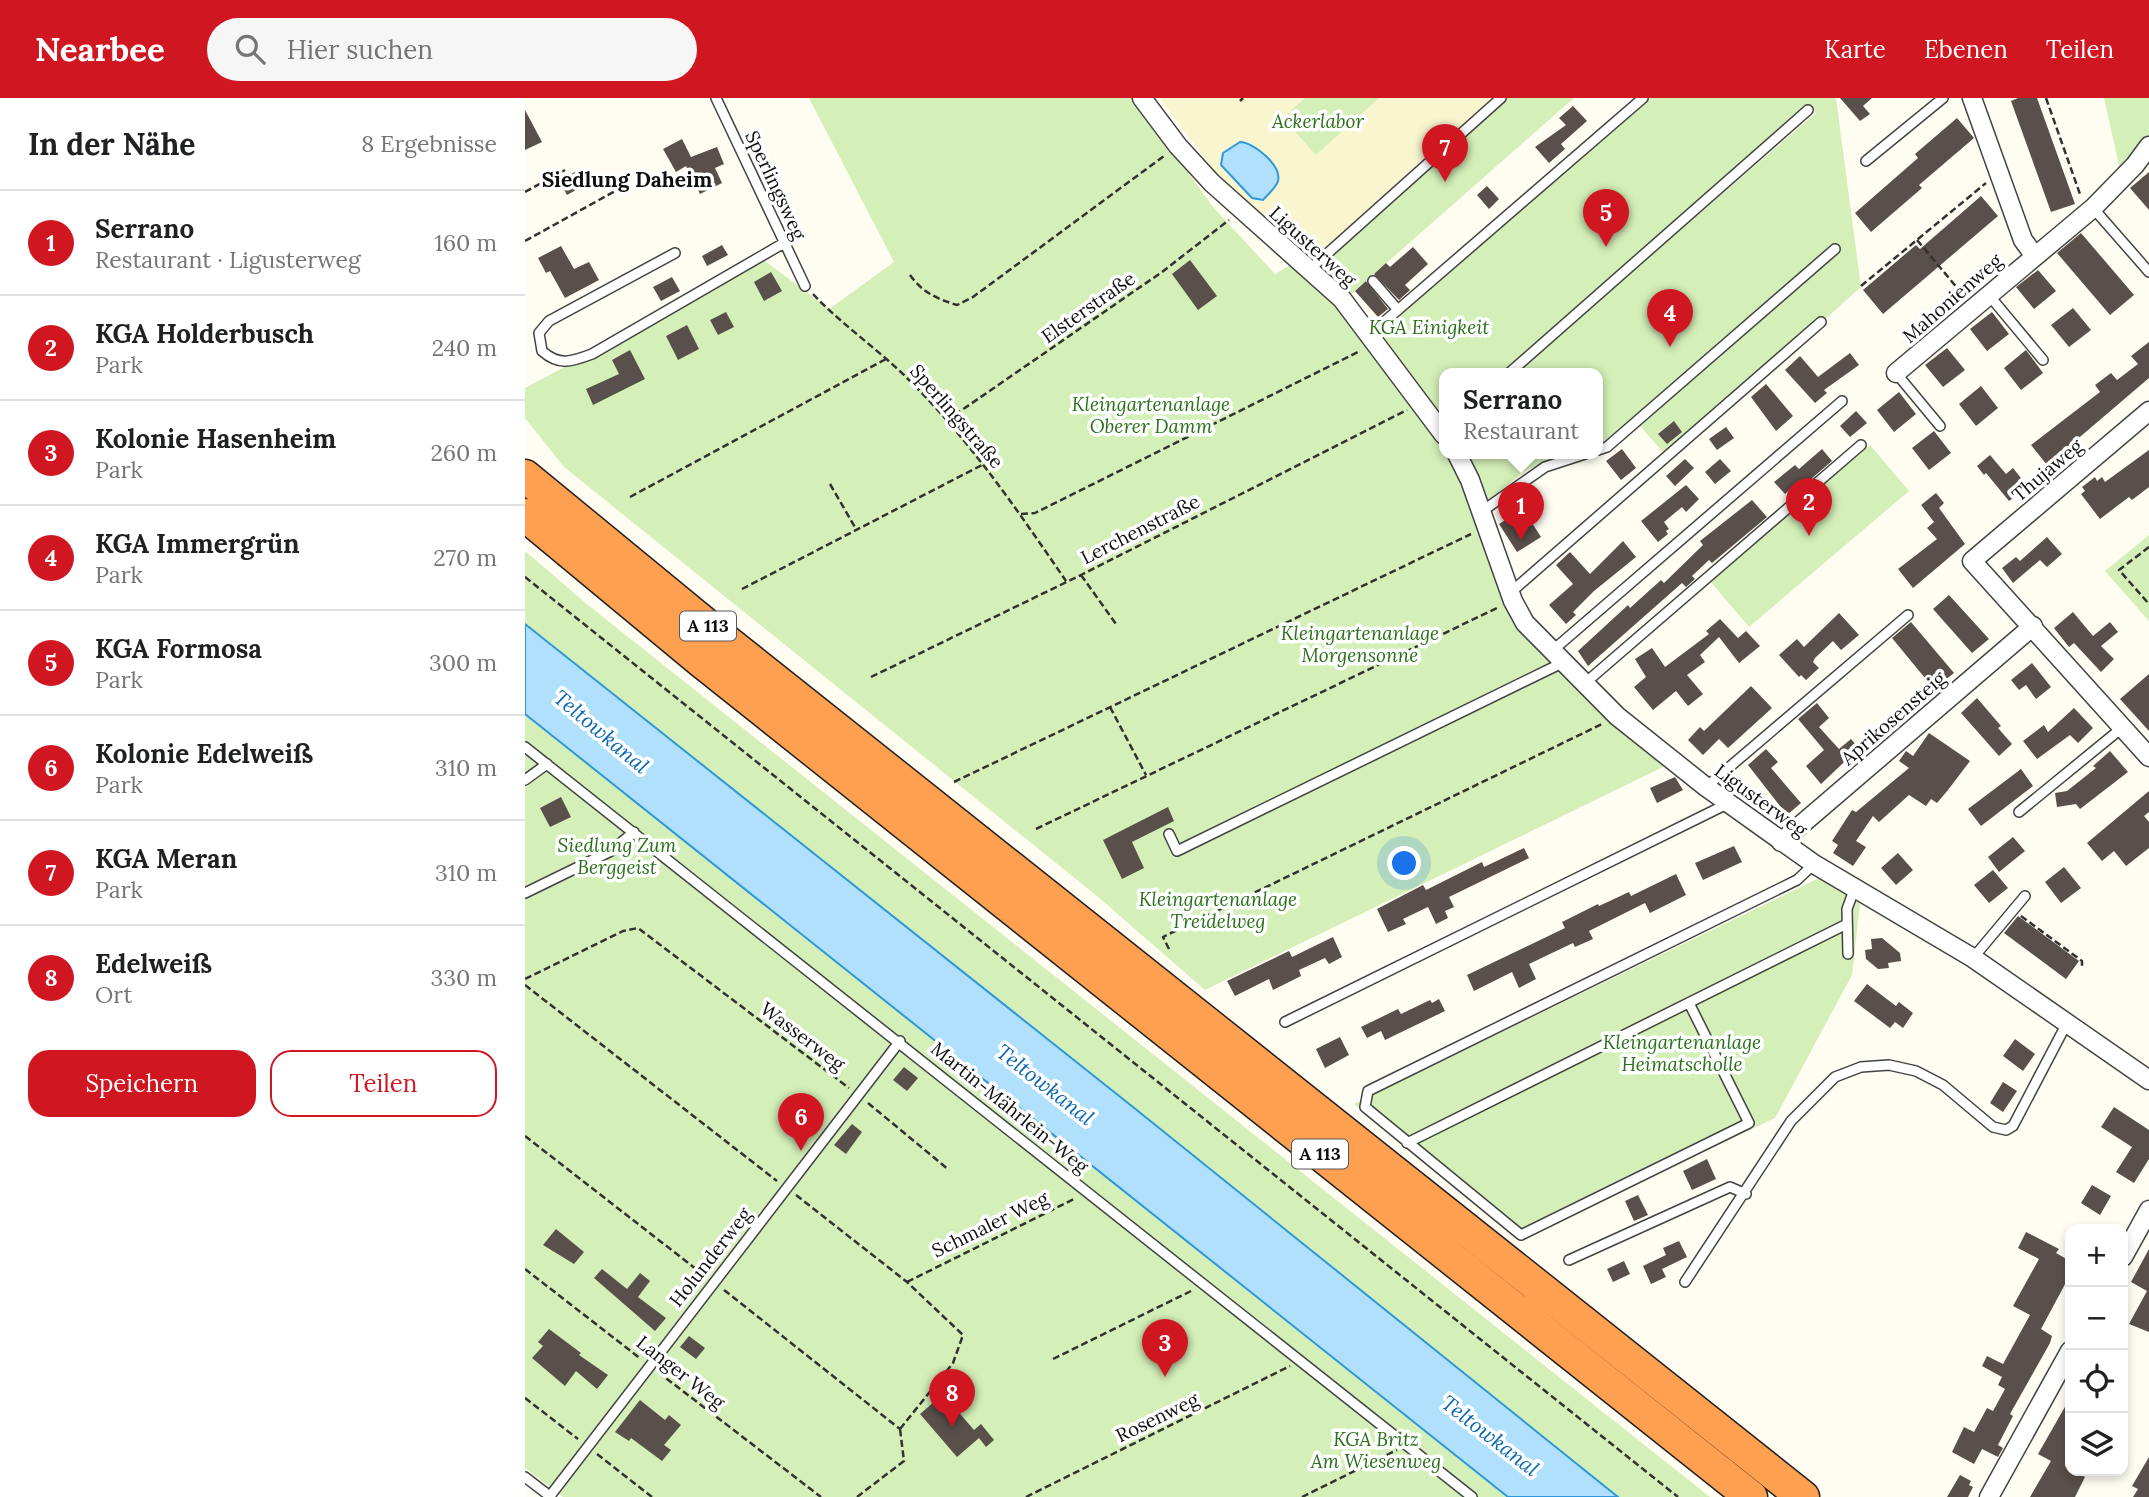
<!DOCTYPE html>
<html lang="de">
<head>
<meta charset="utf-8">
<style>
  :root { --surface:#fff; --page:#f6f6f6; --text:#202124; --muted:#757577; --line:#e0e0e0; --accent:#d01721 }
  body { margin:0; font-family:Lora,serif; background:var(--page); color:var(--text) }
  .controls { position:absolute; right:21px; bottom:21px; display:grid; overflow:hidden; border-radius:14px; box-shadow:0 4px 10px #0003 }
  .controls button { width:63px; height:63px; display:grid; place-items:center; padding:0; border:0; border-bottom:2px solid var(--line); background:var(--surface); color:var(--text); font:35px sans-serif }
  .you { position:absolute; left:880px; top:766px; width:24px; height:24px; margin:-18px; border:5px solid #fff; border-radius:50%; background:#1a73e8; box-shadow:0 0 0 10px #1a73e833 }
  .badge { display:grid; place-items:center; width:46px; height:46px; border-radius:50%; background:var(--accent); color:#fff; font-size:23px; font-weight:700 }
  .pin { position:absolute; translate:-50% -58px; filter:drop-shadow(0 2px 4px #0008) }
  .pin::after { content:''; position:absolute; top:37px; width:24px; height:21px; background:inherit; clip-path:polygon(0 0,100% 0,50% 100%) }
  .popup { position:absolute; left:914px; top:270px; width:164px; height:91px; box-sizing:border-box; display:grid; place-content:center; border-radius:14px; background:var(--surface); filter:drop-shadow(0 2px 5px #0005); font-size:23px; white-space:nowrap; color:var(--muted) }
  .popup b { font-size:26px; color:var(--text) }
  .popup::after { content:''; position:absolute; left:50%; top:100%; margin-left:-14px; border:14px solid transparent; border-top-color:var(--surface) }
  .list { margin:0; padding:0; list-style:none }
  h2 { display:flex; justify-content:space-between; align-items:center; height:91px; margin:0; padding:0 28px; font-size:30px }
  h2 small { font-size:23px; font-weight:400; color:var(--muted) }
  .list li { display:grid; grid-template-columns:46px 1fr auto; gap:21px; align-items:center; box-sizing:border-box; height:105px; padding:0 28px; border-top:2px solid var(--line) }
  .list b { display:block; font-size:26px; white-space:nowrap }
  .list p { margin:0; font-size:23px; white-space:nowrap; color:var(--muted) }
  .list em { font-size:23px; font-style:normal; color:var(--muted) }
  .actions { display:flex; gap:14px; padding:21px 28px }
  .actions a { flex:1; padding:16px 0; border:2px solid var(--accent); border-radius:21px; text-align:center; font-size:24px; color:var(--accent) }
  .actions .main { background:var(--accent); color:#fff }
  .icon { flex:none; width:38px; height:38px; fill:none; stroke:currentColor; stroke-width:2; stroke-linecap:round; stroke-linejoin:round }
  .map { position:relative; flex:none; width:1624px; height:1399px; overflow:hidden }
  header { display:flex; align-items:center; gap:42px; box-sizing:border-box; height:98px; padding:0 35px; background:var(--accent); color:#fff }
  header strong { font-size:33px }
  nav { display:flex; gap:38px; margin-inline-start:auto; font-size:24px }
  .search { width:490px; height:63px; background:var(--page); display:flex; align-items:center; gap:18px; box-sizing:border-box; padding:0 24px; border-radius:38px; color:var(--muted); font-size:26px }
  main { display:flex }
  aside { flex:1; background:var(--surface) }
  .map>svg:first-child { display:block }
  .farmland { fill:#f9f5ce }
  .green { fill:#d4efb7 }
  .water { fill:#b1e0fd; stroke:#2f98dc; stroke-width:2 }
  .building { fill:#5a504b }
  .lines { fill:none; stroke-linecap:round; stroke-linejoin:round }
  .lane-casing { stroke:#434343; stroke-width:12 }
  .street-casing { stroke:#434343; stroke-width:21 }
  .highway-casing { stroke:#212121; stroke-width:35 }
  .path { stroke:#323232; stroke-width:2.5; stroke-dasharray:7 3.5; stroke-linecap:butt }
  .lane { stroke:#fff; stroke-width:9 }
  .street { stroke:#fff; stroke-width:18 }
  .highway { stroke:#ff9f50; stroke-width:32 }
  .labels { text-anchor:middle; stroke-width:7; stroke-linejoin:round; paint-order:stroke }
  .shield { fill:#fff; stroke:#585858; stroke-width:2 }
  .shield-label { font-size:18px; font-weight:bold; fill:#101010 }
  .park-label { font-size:19px; font-style:italic; fill:#2a7018; stroke:#fff }
  .street-label { font-size:19px; fill:#101010; stroke:#fff }
  .neighbourhood-label { font-size:21px; font-weight:bold; fill:#101010; stroke:#fff }
  .water-label { font-size:21px; font-style:italic; fill:#0a68b1; stroke:#fff }
</style>
</head>
<body>
<header>
<strong>Nearbee</strong>
<div class="search"><svg class="icon" aria-label="search" viewBox="0 0 24 24"><circle cx="10" cy="10" r="6"/><path d="M15 15l6 6"/></svg>Hier suchen</div>
<nav><a>Karte</a><a>Ebenen</a><a>Teilen</a></nav>
</header>
<main>
<aside>
<h2>In der Nähe<small>8 Ergebnisse</small></h2>
<ul class="list">
<li><span class="badge">1</span><div><b>Serrano</b><p>Restaurant · Ligusterweg</p></div><em>160 m</em></li>
<li><span class="badge">2</span><div><b>KGA Holderbusch</b><p>Park</p></div><em>240 m</em></li>
<li><span class="badge">3</span><div><b>Kolonie Hasenheim</b><p>Park</p></div><em>260 m</em></li>
<li><span class="badge">4</span><div><b>KGA Immergrün</b><p>Park</p></div><em>270 m</em></li>
<li><span class="badge">5</span><div><b>KGA Formosa</b><p>Park</p></div><em>300 m</em></li>
<li><span class="badge">6</span><div><b>Kolonie Edelweiß</b><p>Park</p></div><em>310 m</em></li>
<li><span class="badge">7</span><div><b>KGA Meran</b><p>Park</p></div><em>310 m</em></li>
<li><span class="badge">8</span><div><b>Edelweiß</b><p>Ort</p></div><em>330 m</em></li>
</ul>
<div class="actions"><a class="main">Speichern</a><a>Teilen</a></div>
</aside>
<div class="map">
<svg width="1624" height="1399" viewBox="0 0 1624 1399">
  <rect width="100%" height="100%" fill="#fffcf2"/>
  <!-- farmland -->
  <path class="farmland" d="M635,0H971L788,164L732,119L689,73Z"/>
  <!-- green -->
  <path class="green" d="M284,0H608L689,110L750,176L766,167L816,212L917,350L932,374L988,525L1077,617L1142,667L680,892L572,798L39,369L0,320V290L240,163L304,211L369,164Z
    M780,0H854L791,57L758,20Z
    M980,0H1049L824,198L793,168Z
    M1125,0H1311L1336,189L1144,361L1109,321L1089,339L1073,347V276H989L1291,15L1285,6L977,276H919V322L854,235Z
    M1624,0V38L1595,72L1579,0Z
    M1345,347L1384,393L1224,529L1185,483Z
    M941,356H1039L1001,372L959,406Z
    M1624,437V523L1580,473Z
    M0,453L63,507L1185,1399H1093L1028,1349L608,1009L0,526Z
    M0,616L983,1399H38L0,1370Z
    M1296,779L1335,806L1327,877L1250,1020L997,1140L829,1006Z"/>
  <!-- water -->
  <path class="water" d="M715,44C728,44 757,67 753,83C751,90 742,97 738,102L727,100L696,67L698,55Z
    M0,526L608,1009L1093,1399H983L0,616Z"/>
  <!-- building -->
  <path class="building" d="M1315,0H1347L1338,8L1345,16L1335,23Z
    M1493,0H1512L1550,106L1526,114L1486,3Z
    M1048,8L1062,23L1036,46L1040,51L1024,65L1010,49L1041,27L1034,20Z
    M0,12L17,44L0,52Z
    M1432,20L1449,40L1394,87L1397,90L1346,134L1330,115L1393,60L1390,56Z
    M157,41L166,59L192,49L199,66L190,70L197,85L175,96L161,68L151,74L138,51Z
    M52,73L60,87L42,97L34,82Z
    M1624,74V112L1605,90Z
    M962,88L974,101L964,111L952,97Z
    M1456,98L1473,118L1358,216L1338,192L1391,147L1395,151Z
    M1556,135L1609,197L1585,217L1532,155Z
    M197,147L203,157L182,168L177,158Z
    M36,148L49,171L64,164L74,182L40,200L25,173L21,175L13,160Z
    M888,149L903,166L880,187L885,192L874,202L849,176L861,165L865,169Z
    M665,162L692,198L673,212L647,176Z
    M1513,172L1531,193L1509,211L1491,189Z
    M246,174L257,193L239,203L229,184Z
    M147,179L155,193L136,203L128,189Z
    M841,183L863,211L853,219L830,193Z
    M1548,210L1566,232L1544,249L1526,227Z
    M201,214L209,229L193,237L185,222Z
    M1467,214L1484,236L1462,253L1445,231Z
    M162,227L174,251L153,262L141,238Z
    M1624,244V280L1522,367L1506,347L1575,294L1570,287L1586,275L1592,282L1613,266L1606,258Z
    M1422,250L1440,272L1418,289L1400,267Z
    M105,252L120,281L68,307L61,291L94,276L87,262Z
    M1501,252L1518,275L1496,292L1479,270Z
    M1325,255L1334,267L1299,292L1302,295L1290,305L1260,272L1275,258L1293,279Z
    M1241,286L1268,318L1251,333L1226,299Z
    M1456,288L1473,310L1451,328L1434,306Z
    M1374,294L1391,316L1369,334L1352,312Z
    M1331,313L1342,325L1325,339L1315,328Z
    M1149,323L1157,334L1142,346L1133,336Z
    M1201,329L1209,340L1192,352L1184,341Z
    M1409,333L1426,355L1404,372L1387,350Z
    M1097,351L1111,370L1096,382L1081,363Z
    M1297,351L1307,363L1279,387L1275,382L1260,396L1249,384L1270,367L1274,371Z
    M1624,352V389L1607,402L1604,399L1575,421L1556,396L1560,393L1557,389L1570,379L1572,383L1577,379L1580,384Z
    M1465,357L1481,376L1488,370L1503,389L1484,403L1461,375L1459,377L1452,368Z
    M1160,361L1169,370L1150,388L1141,378Z
    M1195,361L1206,373L1190,386L1180,374Z
    M1161,387L1174,401L1161,414L1157,409L1139,424L1144,431L1141,433L1143,436L1133,444L1116,423Z
    M1411,395L1419,405L1414,410L1440,446L1388,490L1373,471L1412,441L1402,430L1409,424L1396,407Z
    M1227,402L1242,419L1187,465L1184,462L1167,478L1170,481L1161,489L1157,485L1063,568L1053,553L1103,507L1105,510L1136,482L1139,485L1178,447L1175,443Z
    M998,411L1016,439L992,454L974,426Z
    M1522,439L1537,456L1522,469L1515,462L1488,485L1477,470L1491,459L1495,463Z
    M1098,443L1111,459L1069,493L1048,514L1051,517L1041,526L1024,507L1048,486L1031,467L1045,454L1065,476Z
    M1424,497L1464,541L1447,555L1408,511Z
    M1548,514L1568,538L1585,524L1593,534L1576,548L1589,561L1576,574L1549,545L1544,549L1529,530Z
    M1314,515L1334,537L1316,552L1308,543L1290,560L1288,564L1294,570L1281,582L1276,577L1274,579L1254,557L1272,541L1279,549Z
    M1195,521L1213,540L1221,533L1235,548L1214,565L1194,539L1175,557L1180,564L1162,577L1178,596L1163,608L1151,593L1128,612L1109,589L1121,579L1110,561L1127,550L1140,569L1184,536L1181,533Z
    M1386,524L1429,575L1409,591L1367,540Z
    M1507,565L1526,589L1511,601L1501,587L1494,592L1486,582Z
    M1624,576V633L1595,601Z
    M1226,588L1247,610L1203,650L1194,641L1178,657L1163,642L1175,629L1179,633Z
    M1452,600L1476,628L1473,630L1487,646L1474,658L1436,615Z
    M1292,605L1304,620L1294,629L1314,651L1326,641L1334,650L1296,686L1281,668L1299,652L1273,621Z
    M1549,610L1568,630L1553,645L1545,637L1512,661L1498,643L1519,627L1523,634Z
    M1404,635L1445,663L1423,692L1412,705L1406,701L1401,708L1384,697L1354,724L1348,718L1331,743L1341,749L1328,768L1308,755L1313,747L1307,743L1327,712L1331,714L1384,670L1374,663L1381,653L1388,658Z
    M1241,651L1253,664L1246,670L1276,705L1262,717L1223,667Z
    M1585,653L1603,674L1555,711L1551,706L1532,709L1530,695L1542,693L1571,670L1568,668Z
    M1496,671L1508,688L1456,728L1443,711Z
    M1150,679L1158,692L1132,705L1125,690Z
    M1624,693V714L1619,718L1624,724V750L1601,768L1589,753L1577,763L1562,745Z
    M36,699L46,719L25,729L15,710Z
    M643,709L649,723L607,744L619,770L597,781L578,742Z
    M1488,739L1500,753L1474,774L1463,759Z
    M1209,748L1217,764L1178,782L1170,765Z
    M999,750L1004,760L924,799L929,809L920,813L923,820L911,826L903,809L878,821L881,826L863,834L852,811L898,787L901,792L957,764L959,769Z
    M1373,755L1388,772L1371,787L1356,770Z
    M1539,769L1556,790L1536,805L1520,784Z
    M1468,772L1483,790L1464,805L1449,787Z
    M1151,776L1161,797L1125,815L1120,805L1064,833L1068,841L1050,849L1048,845L1004,866L1011,881L994,890L987,874L949,893L942,877L1040,830L1037,824L1073,806L1074,808L1104,794L1106,798Z
    M1493,818L1554,863L1541,881L1479,835Z
    M808,839L817,859L804,866L800,860L774,872L776,878L748,892L744,881L710,898L702,883L764,853L767,859Z
    M1357,840L1375,855L1376,863L1363,865L1364,870L1353,871L1341,861L1340,852L1347,851L1346,841Z
    M1342,886L1371,908L1374,904L1388,915L1378,930L1370,924L1365,930L1329,903Z
    M914,901L920,913L860,942L856,933L842,940L836,929L873,911L876,916L905,902L907,905Z
    M815,939L824,957L800,970L791,951Z
    M1490,941L1510,956L1498,973L1478,958Z
    M379,969L393,980L382,993L368,982Z
    M1478,984L1492,993L1478,1014L1465,1005Z
    M1589,1009L1624,1032V1061L1609,1085L1591,1074L1607,1049L1576,1029Z
    M327,1026L337,1034L321,1056L309,1047Z
    M1182,1061L1191,1081L1167,1092L1158,1073Z
    M1567,1087L1586,1098L1575,1117L1556,1105Z
    M1113,1097L1123,1117L1109,1123L1100,1103Z
    M31,1131L59,1154L49,1166L18,1147Z
    M1501,1134L1534,1151L1531,1155L1545,1163V1177L1516,1231L1527,1238L1525,1245L1485,1316L1488,1318L1473,1347L1478,1350L1473,1359L1457,1351L1449,1366L1427,1354L1439,1329L1449,1334L1462,1310L1468,1313L1480,1291L1473,1287L1477,1279L1457,1268L1462,1258L1478,1266L1505,1217L1488,1208L1514,1161L1493,1150Z
    M1154,1143L1162,1159L1137,1171L1141,1179L1126,1186L1118,1168L1141,1157L1138,1150Z
    M1624,1151V1234L1604,1226L1622,1193L1606,1184Z
    M1099,1163L1105,1176L1088,1184L1082,1171Z
    M77,1171L102,1191L115,1175L125,1183L113,1199L141,1220L130,1233L69,1180Z
    M24,1231L56,1255L54,1257L83,1277L72,1291L51,1273L40,1288L7,1260L18,1248L13,1244Z
    M164,1238L180,1250L171,1261L155,1249Z
    M418,1296L449,1332L456,1326L469,1342L461,1349L454,1340L432,1359L395,1316Z
    M1545,1300V1358L1540,1368L1560,1379L1550,1399H1505L1526,1363L1513,1356Z
    M115,1302L140,1322L144,1317L156,1327L139,1347L146,1352L137,1363L106,1340L104,1343L90,1334Z
    M1624,1359V1399H1608L1613,1391L1607,1388Z
    M1435,1377L1446,1383L1444,1387L1448,1389L1443,1399H1422Z"/>
  <g class="lines">
    <!-- lane casing -->
    <g class="lane-casing">
      <path id="lane" d="M191,0L280,188
        M1341,63L1418,0
        M1568,110L1624,174
        M150,155L24,223L14,235L17,253C34,268 46,264 67,256L259,145
        M785,171L976,0
        M848,183L873,212
        M1463,196L1518,262
        M845,236L1118,0
        M1371,275L1415,328
        M983,276L1283,12
        M1073,352L1082,349L1310,151
        M956,414L1020,369L1060,356
        M985,495L1296,224
        M1027,553L1317,303
        M1059,586L1336,347
        M0,649L947,1399
        M0,682L22,666
        M1181,689L1383,517
        M1494,714L1598,629
        M644,736L652,753L1037,565
        M0,795L86,753L109,734
        M1323,856L1322,811L1329,792
        M1448,860L1500,798
        M1165,907L1224,1025L996,1137L840,1009L843,993L1272,782L1289,766
        M760,924L1204,705
        M882,1045L1322,826
        M1044,1162L1205,1089L1221,1096
        M1160,1184L1266,1023L1310,979L1336,969L1364,967L1391,973L1418,987L1468,1029L1481,1032L1488,1028L1542,925
        M0,1379L26,1399
        M25,1398L375,943"/>
    </g>
    <!-- street casing -->
    <g class="street-casing">
      <path id="street" d="M617,0L653,48L687,85L817,201L919,337
        M1447,0L1498,142L1509,157
        M1371,275L1568,110L1610,67L1624,48
        M1624,313L1447,463L1624,659
        M932,356L945,382L988,503L1000,525L1092,618L1181,689L1289,766L1448,860L1624,982
        M1256,744L1508,528
        M1598,1159L1624,1112
        M1464,1399L1545,1253"/>
    </g>
    <!-- highway casing -->
    <g class="highway-casing">
      <path id="highway" d="M0,378L196,539L1278,1399
        M0,417L176,563L1226,1399"/>
    </g>
    <!-- path -->
    <path class="path" d="M1521,0L1556,99
      M715,3L718,0
      M0,94L40,72
      M1392,142L1439,198
      M0,143L92,92
      M385,177C397,194 412,201 432,207L448,199L639,58
      M1336,188L1461,85
      M288,196C317,227 353,251 383,281C444,341 493,413 541,483
      M421,323L637,174L704,122
      M305,386L331,431
      M105,399L361,261
      M496,416L510,415L835,253
      M1624,449L1594,472L1624,506
      M556,477L591,526
      M0,479L1153,1399
      M217,491L457,367
      M346,579L556,477L882,312
      M585,609L621,677
      M429,684L946,436
      M511,731L972,510
      M1496,818L1557,863V868
      M644,851L638,839L1077,626
      M0,881L98,833L113,830L324,990
      M0,887L252,1083
      M343,1005L424,1072
      M0,1038L180,1178
      M271,1097L382,1184L438,1237L428,1265L375,1331
      M0,1171L116,1261
      M382,1184L551,1100
      M199,1192L375,1331
      M528,1261L666,1193
      M133,1274L296,1399
      M0,1300L53,1341
      M72,1356L127,1399
      M332,1399L379,1363L375,1331
      M501,1399L765,1268
      M777,1399L872,1352"/>
    <!-- lane -->
    <use href="#lane" class="lane"/>
    <!-- street -->
    <use href="#street" class="street"/>
    <!-- highway -->
    <use href="#highway" class="highway"/>
  </g>
  <g class="labels">
    <!-- shield labels -->
    <g class="shield">
      <rect x="155" y="513.5" width="56" height="29" rx="5"/>
      <rect x="767" y="1041.5" width="56" height="29" rx="5"/>
    </g>
    <g class="shield-label">
      <text x="183" y="534">A 113</text>
      <text x="795" y="1062">A 113</text>
    </g>
    <!-- park labels -->
    <g class="park-label">
      <text x="793" y="30">Ackerlabor</text>
      <text x="904" y="236">KGA Einigkeit</text>
      <text x="626" y="313">Kleingartenanlage<tspan x="626" dy="22">Oberer Damm</tspan></text>
      <text x="835" y="542">Kleingartenanlage<tspan x="835" dy="22">Morgensonne</tspan></text>
      <text x="92" y="754">Siedlung Zum<tspan x="92" dy="22">Berggeist</tspan></text>
      <text x="693" y="808">Kleingartenanlage<tspan x="693" dy="22">Treidelweg</tspan></text>
      <text x="1157" y="951">Kleingartenanlage<tspan x="1157" dy="22">Heimatscholle</tspan></text>
      <text x="851" y="1348">KGA Britz<tspan x="851" dy="22">Am Wiesenweg</tspan></text>
    </g>
    <!-- street labels -->
    <g class="street-label">
      <text transform="translate(251 87) rotate(65)" y="7">Sperlingsweg</text>
      <text transform="translate(788 148) rotate(42)" y="7">Ligusterweg</text>
      <text transform="translate(1427 200) rotate(-41)" y="7">Mahonienweg</text>
      <text transform="translate(563 209) rotate(-35)" y="7">Elsterstraße</text>
      <text transform="translate(432 318) rotate(49)" y="7">Sperlingstraße</text>
      <text transform="translate(1522 372) rotate(-40)" y="7">Thujaweg</text>
      <text transform="translate(615 431) rotate(-27)" y="7">Lerchenstraße</text>
      <text transform="translate(1368 620) rotate(-41)" y="7">Aprikosensteig</text>
      <text transform="translate(1236 702) rotate(36)" y="7">Ligusterweg</text>
      <text transform="translate(278 938) rotate(37)" y="7">Wasserweg</text>
      <text transform="translate(485 1009) rotate(39)" y="7">Martin-Mährlein-Weg</text>
      <text transform="translate(465 1126) rotate(-26)" y="7">Schmaler Weg</text>
      <text transform="translate(185 1159) rotate(-52)" y="7">Holunderweg</text>
      <text transform="translate(156 1274) rotate(38)" y="7">Langer Weg</text>
      <text transform="translate(632 1319) rotate(-26)" y="7">Rosenweg</text>
    </g>
    <!-- neighbourhood labels -->
    <g class="neighbourhood-label">
      <text x="102" y="89">Siedlung Daheim</text>
    </g>
    <!-- water labels -->
    <g class="water-label">
      <text transform="translate(76 634) rotate(40)" y="7">Teltowkanal</text>
      <text transform="translate(520 987) rotate(38)" y="7">Teltowkanal</text>
      <text transform="translate(965 1338) rotate(38)" y="7">Teltowkanal</text>
    </g>
  </g>
</svg>
<div class="controls">
<button>+</button>
<button>−</button>
<button><svg class="icon" aria-label="locate" viewBox="0 0 24 24"><circle cx="12" cy="12" r="6"/><path d="M12 2v4M12 18v4M2 12h4M18 12h4"/></svg></button>
<button><svg class="icon" aria-label="layers" viewBox="0 0 24 24"><path d="M12 4l9 5-9 5-9-5zM3 14l9 5 9-5"/></svg></button>
</div>
<div class="you"></div>
<div class="pin badge" style="left:996px;top:442px">1</div>
<div class="popup"><b>Serrano</b>Restaurant</div>
<div class="pin badge" style="left:1284px;top:438px">2</div>
<div class="pin badge" style="left:640px;top:1279px">3</div>
<div class="pin badge" style="left:1145px;top:249px">4</div>
<div class="pin badge" style="left:1081px;top:149px">5</div>
<div class="pin badge" style="left:276px;top:1053px">6</div>
<div class="pin badge" style="left:920px;top:84px">7</div>
<div class="pin badge" style="left:427px;top:1329px">8</div>
</div>
</main>
</body>
</html>
